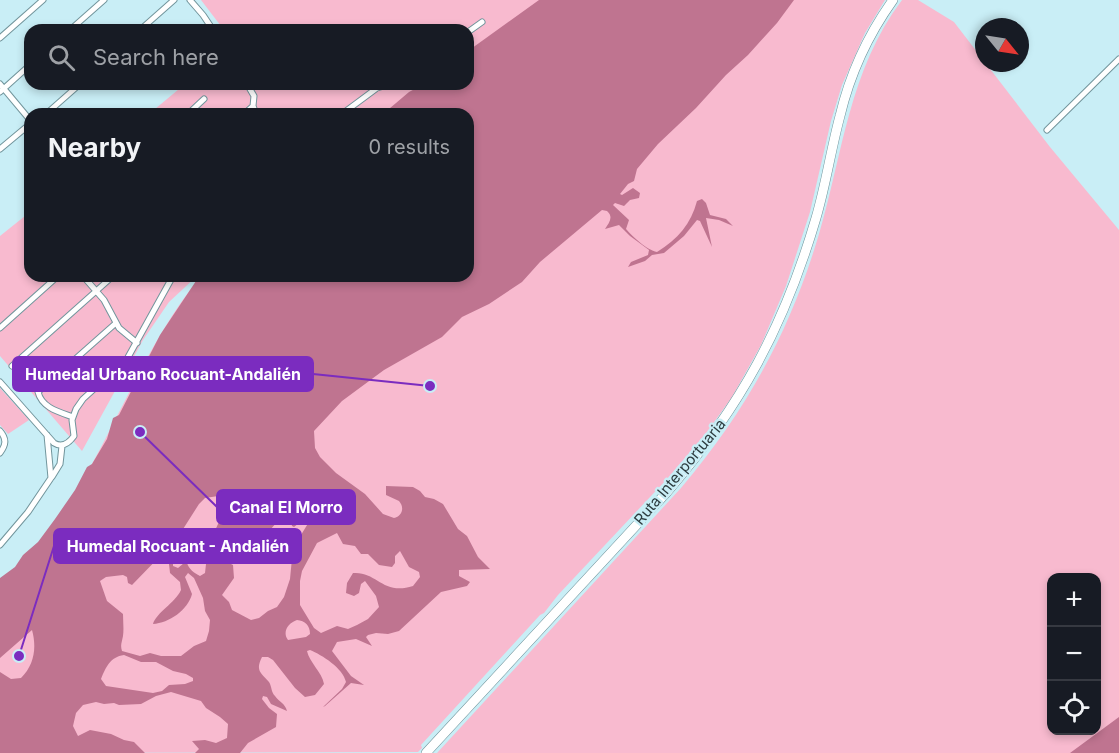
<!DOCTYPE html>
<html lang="en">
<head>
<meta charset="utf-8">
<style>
  :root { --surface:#171b24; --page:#20242c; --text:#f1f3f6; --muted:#9ea1a6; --line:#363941 }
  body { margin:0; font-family:Inter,sans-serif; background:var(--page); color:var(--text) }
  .controls { position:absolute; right:18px; bottom:18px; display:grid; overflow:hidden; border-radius:12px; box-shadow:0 3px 9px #0003 }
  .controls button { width:54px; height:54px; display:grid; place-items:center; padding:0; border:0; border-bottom:2px solid var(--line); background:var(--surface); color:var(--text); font:30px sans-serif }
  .compass { position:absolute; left:975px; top:18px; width:54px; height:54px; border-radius:50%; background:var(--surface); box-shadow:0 3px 9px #0003; rotate:120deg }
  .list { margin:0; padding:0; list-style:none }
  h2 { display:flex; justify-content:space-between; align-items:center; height:78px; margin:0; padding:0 24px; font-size:26px }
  h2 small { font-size:20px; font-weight:400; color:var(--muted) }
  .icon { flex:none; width:33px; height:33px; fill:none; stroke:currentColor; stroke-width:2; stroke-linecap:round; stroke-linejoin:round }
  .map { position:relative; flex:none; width:1119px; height:753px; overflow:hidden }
  .search { position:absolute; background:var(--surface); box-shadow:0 3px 9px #0003; left:24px; top:24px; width:450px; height:66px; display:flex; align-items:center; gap:15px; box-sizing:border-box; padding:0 21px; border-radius:18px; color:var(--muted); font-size:22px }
  .panel { position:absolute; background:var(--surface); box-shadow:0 3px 9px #0003; left:24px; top:108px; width:450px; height:174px; border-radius:18px }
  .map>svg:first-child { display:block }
  .green { fill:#f8bacf; fill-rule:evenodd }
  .water { fill:#bf7490; fill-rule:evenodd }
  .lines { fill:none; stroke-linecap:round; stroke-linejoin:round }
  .minor-casing { stroke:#72959c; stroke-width:7 }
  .trunk-casing { stroke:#72959c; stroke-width:10 }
  .minor { stroke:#fff; stroke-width:5 }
  .trunk { stroke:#fff; stroke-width:9 }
  .labels { text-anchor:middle; stroke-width:4.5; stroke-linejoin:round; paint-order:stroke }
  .street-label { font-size:15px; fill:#2d3c3f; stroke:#c9eef6 }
  .leader { fill:none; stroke:#7b2cbf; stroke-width:2 }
  .callout-dot { fill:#7b2cbf; stroke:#c9eef6; stroke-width:2 }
  .callout { fill:#7b2cbf; stroke:#7b2cbf; stroke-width:2 }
  .callout-label { font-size:16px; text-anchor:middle; font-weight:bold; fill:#fff }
</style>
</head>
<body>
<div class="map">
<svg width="1119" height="753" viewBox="0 0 1119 753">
  <rect width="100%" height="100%" fill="#c9eef6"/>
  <!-- green -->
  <path class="green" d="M201,0H885L865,33L842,85L831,121L810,212L786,286L761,345L732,397L707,432L667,479L558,595L544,613L540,615L421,745L422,748L418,752L0,753V582C16,566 35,551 48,533C109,453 138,352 201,276H468V114H149L185,84H468V30H224Z
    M902,0H918L954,22L1050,147L1119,230V753H437L681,488C746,411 790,332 819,234C843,153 849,70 902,0ZM1052,578H1096V730H1052Z
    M30,212V276H197L169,302L143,340L82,451L0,356V236Z
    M0,388L29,420L8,434L0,425Z"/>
  <!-- water -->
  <path class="water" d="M539,0H794L777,23L748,55L726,75L696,108L658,144L637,169L634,181L628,184L620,194L622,195L633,188L640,193L639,198L630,200L624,206L615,203L613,205L629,220L626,229C633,237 647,250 657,252C678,239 691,224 697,201L702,199L706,203L710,215L726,219L733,226L719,220L706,218L712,247L700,221L697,220L684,236L664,253L652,255L645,261L628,267L631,262L648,255L649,250L630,236L619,225L605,229C609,223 614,217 607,211L602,210L540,262L522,282L489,304L462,317L442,337L384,370L342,401L314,431L315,448L320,457L336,473L365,494L383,514L394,518C402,516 405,508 399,501L386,495V486L413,487L420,491L425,497L434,499L443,504L458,529L467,536L478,557L490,569L459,570V576L470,582L467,586L441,592L399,631L388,634L376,633L368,635L366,637L372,646L356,639L337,642L332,651L351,676L364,685L351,683L325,706L323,707L342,689L346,682C343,668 322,655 310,650L307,651C309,662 322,672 324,684L315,695L305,697L295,688L273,660L268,657H262C255,671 261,673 269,682C272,687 271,692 275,696C279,702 285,703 287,711L271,704L267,697L263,696L262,699L269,708L277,714L276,727L248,743L240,753H195L199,749L192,741L205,740L216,743L227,738L228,724L220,717L206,708L201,701L171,692L156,696L141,704L119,705L114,703L104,704L96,702L83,705L76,713L73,726L78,736L90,730L111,734L124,740L134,742L145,753H0V672L11,679L21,678C34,665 37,648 32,630L0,658V578L15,567L23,555L38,542L55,519L75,490L87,467L92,464L107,439L113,418L119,415L160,335L196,281L200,276H468V114H383L409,92L424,84H468V51ZM225,495L227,496L228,502L208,546L205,573L200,576C194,573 189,569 187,563H184L178,568L173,566V552L178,537L199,504L205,498ZM284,514L290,518L292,526L294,527L309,515L312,514V517L293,548L290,579L284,597L277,607L268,611L259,618L251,620L232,610L229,602L222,595L234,578L233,565L215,556L232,551L257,534L270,530ZM337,533L343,544L355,546L361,554H368L379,565L392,567L395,563V556L400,551L409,567L419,572L420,577L413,586C383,596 377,571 353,573L347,583L346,593L354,596L359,593L361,584L365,581L376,596L379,607L368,619L357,625L348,629L337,626L321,633L314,628L300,605V581L302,571L317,543ZM165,551L168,555L170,573L180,582L181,590C175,603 156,613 153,624C169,623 188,610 192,594L185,577L188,573L194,578L203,598L205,611L210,620L209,631L206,641L194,646L181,656H161L150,653L140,656L122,651C120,645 122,642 123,636C124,629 123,621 123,614L107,601L100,581L106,577L123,575L127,577L128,583L132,585ZM297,620C305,621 310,625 310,634L306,637L288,640C282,632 288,623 297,620ZM124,655L141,662H156L173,671L186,674L193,678V681L185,684L169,685L162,691L153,693L106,686L101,679C106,667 110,657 124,655Z
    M1119,717V753H1070Z"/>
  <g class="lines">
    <!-- minor casing -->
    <g class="minor-casing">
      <path id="minor" d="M190,0L203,15L213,30
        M70,30L104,0
        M140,30L174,0
        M468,32L482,22
        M0,38L43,0
        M0,84L30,120
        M247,84L254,96L253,106L256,114
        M0,92L30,65
        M46,114L80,84
        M188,114L204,99
        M244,114L253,106
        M342,114L377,88L391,84
        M1047,130L1119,59
        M0,149L30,124
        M83,276L104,300L119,328L137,343
        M0,328L58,276
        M12,366L113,276
        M0,382L54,443C62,448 69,443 74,436L72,420L76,409L83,399L127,359L173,276
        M73,417C59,412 42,408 38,392L116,323
        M0,431C7,439 6,445 0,453
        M52,477L60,464L62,446
        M0,545L28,512L51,478L47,435"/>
    </g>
    <!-- trunk casing -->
    <g class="trunk-casing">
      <path id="trunk" d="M426,753L667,492C741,406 784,327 816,218C826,184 831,149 840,116C850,74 868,35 893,0"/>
    </g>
    <!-- minor -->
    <use href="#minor" class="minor"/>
    <!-- trunk -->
    <use href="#trunk" class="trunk"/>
  </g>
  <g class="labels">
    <!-- street labels -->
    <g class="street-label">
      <text transform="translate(680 472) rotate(-50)" y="5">Ruta Interportuaria</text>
    </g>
  </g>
  <!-- callouts -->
  <path class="leader" d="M430 386L313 374M140 432L217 507M19 656L54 546"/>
  <g class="callout-dot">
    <circle cx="430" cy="386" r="6"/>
    <circle cx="140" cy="432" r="6"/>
    <circle cx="19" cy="656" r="6"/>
  </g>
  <g class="callout">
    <rect x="13" y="357" width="300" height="34" rx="6"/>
    <rect x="217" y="490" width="138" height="34" rx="6"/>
    <rect x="54" y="529" width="247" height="34" rx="6"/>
  </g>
  <g class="callout-label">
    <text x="163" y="380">Humedal Urbano Rocuant-Andalién</text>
    <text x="286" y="513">Canal El Morro</text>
    <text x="178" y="552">Humedal Rocuant - Andalién</text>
  </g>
</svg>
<div class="controls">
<button>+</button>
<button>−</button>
<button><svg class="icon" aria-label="locate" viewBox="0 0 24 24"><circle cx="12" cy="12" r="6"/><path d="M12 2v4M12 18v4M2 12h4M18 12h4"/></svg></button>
</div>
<svg class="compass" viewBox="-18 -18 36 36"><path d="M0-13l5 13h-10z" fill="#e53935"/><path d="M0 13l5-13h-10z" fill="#9ea1a6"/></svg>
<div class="search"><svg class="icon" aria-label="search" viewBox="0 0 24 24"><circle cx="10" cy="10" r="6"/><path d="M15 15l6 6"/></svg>Search here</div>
<section class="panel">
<h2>Nearby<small>0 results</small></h2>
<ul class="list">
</ul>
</section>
</div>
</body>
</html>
